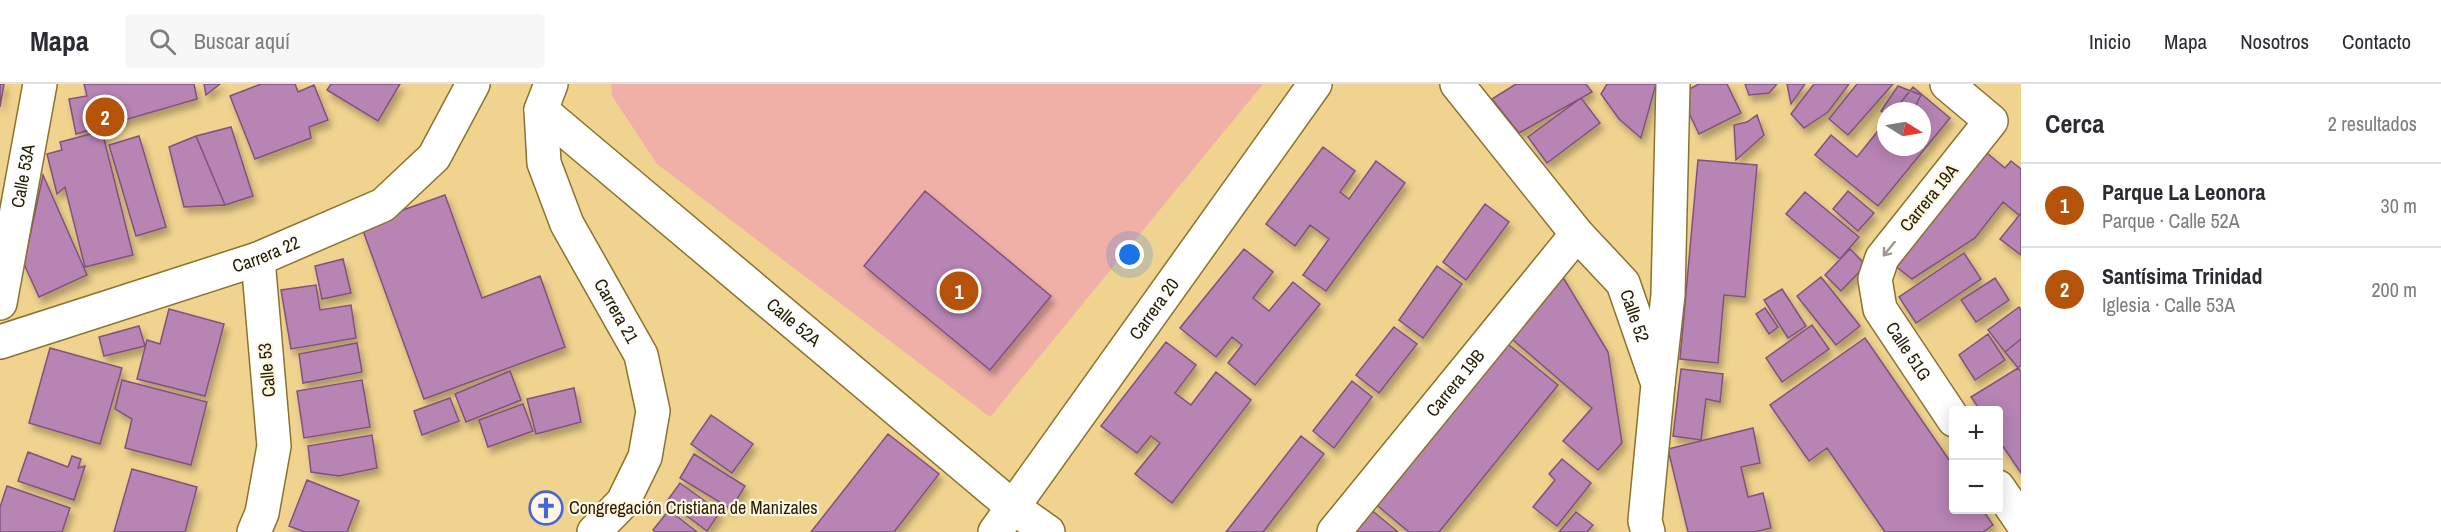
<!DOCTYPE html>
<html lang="es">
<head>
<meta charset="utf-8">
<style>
  :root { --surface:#fff; --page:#f7f7f7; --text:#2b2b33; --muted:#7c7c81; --line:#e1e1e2; --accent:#b45309 }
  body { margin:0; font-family:"Archivo Narrow",sans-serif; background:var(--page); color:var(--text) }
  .controls { position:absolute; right:18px; bottom:18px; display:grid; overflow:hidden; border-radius:6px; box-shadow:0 3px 15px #0003 }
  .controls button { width:54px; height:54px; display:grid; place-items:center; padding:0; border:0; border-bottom:2px solid var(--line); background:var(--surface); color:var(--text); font:30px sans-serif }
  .compass { position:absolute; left:1877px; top:18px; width:54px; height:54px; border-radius:50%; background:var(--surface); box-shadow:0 3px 15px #0003; rotate:101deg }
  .you { position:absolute; left:1130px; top:171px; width:21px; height:21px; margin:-15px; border:4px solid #fff; border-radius:50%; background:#1a73e8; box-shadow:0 0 0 9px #1a73e833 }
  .badge { display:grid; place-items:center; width:39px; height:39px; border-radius:50%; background:var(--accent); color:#fff; font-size:20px; font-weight:700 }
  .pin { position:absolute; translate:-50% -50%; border:3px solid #fff; box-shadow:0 2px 6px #0006 }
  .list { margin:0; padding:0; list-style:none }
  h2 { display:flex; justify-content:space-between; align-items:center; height:78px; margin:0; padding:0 24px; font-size:26px }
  h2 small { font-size:20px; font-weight:400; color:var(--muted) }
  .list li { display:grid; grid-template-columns:39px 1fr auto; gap:18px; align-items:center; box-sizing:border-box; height:84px; padding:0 24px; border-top:2px solid var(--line) }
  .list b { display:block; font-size:22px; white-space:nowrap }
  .list p { margin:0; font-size:20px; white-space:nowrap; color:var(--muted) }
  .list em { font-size:20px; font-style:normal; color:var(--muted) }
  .icon { flex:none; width:33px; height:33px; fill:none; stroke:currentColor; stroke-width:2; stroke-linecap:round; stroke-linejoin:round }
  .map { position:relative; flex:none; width:2021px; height:448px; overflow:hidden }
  header { display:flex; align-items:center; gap:36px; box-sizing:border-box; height:84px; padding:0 30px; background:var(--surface); border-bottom:2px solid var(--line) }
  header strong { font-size:28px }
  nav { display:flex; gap:33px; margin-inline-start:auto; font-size:21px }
  .search { width:420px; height:54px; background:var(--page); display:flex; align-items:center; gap:15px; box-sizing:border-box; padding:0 21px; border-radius:6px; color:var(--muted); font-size:22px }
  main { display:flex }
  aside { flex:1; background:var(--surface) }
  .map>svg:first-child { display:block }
  .green { fill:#f0b0a7 }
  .building { fill:#b784b4; stroke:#82517f; stroke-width:1.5; filter:url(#shadow) }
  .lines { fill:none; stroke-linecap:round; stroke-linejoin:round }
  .minor-casing { stroke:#8b722d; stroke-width:36 }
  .tertiary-casing { stroke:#8b722d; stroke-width:36 }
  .secondary-casing { stroke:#8b722d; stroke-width:36 }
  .minor { stroke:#fff; stroke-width:33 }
  .tertiary { stroke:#fff; stroke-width:33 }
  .secondary { stroke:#fff; stroke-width:33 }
  .oneway { stroke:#9d998d }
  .labels { text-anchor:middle; stroke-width:4.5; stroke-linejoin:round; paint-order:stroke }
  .street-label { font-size:18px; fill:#261c01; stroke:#fef6e2 }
  .poi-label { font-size:18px; fill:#261c01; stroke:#fef6e2; text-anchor:start }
</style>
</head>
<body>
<header>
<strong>Mapa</strong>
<div class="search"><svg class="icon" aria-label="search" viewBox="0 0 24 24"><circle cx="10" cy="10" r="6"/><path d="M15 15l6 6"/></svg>Buscar aquí</div>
<nav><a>Inicio</a><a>Mapa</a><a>Nosotros</a><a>Contacto</a></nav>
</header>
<main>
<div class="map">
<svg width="2021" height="448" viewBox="0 0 2021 448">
  <defs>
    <filter id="shadow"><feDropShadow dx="3.5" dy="6" stdDeviation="3" flood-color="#0004"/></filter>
  </defs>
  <rect width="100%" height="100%" fill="#efd38f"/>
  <!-- green -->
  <path class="green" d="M611,0H1263L990,333L657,80L612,12Z"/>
  <!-- building -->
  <path class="building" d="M0,0H4L0,23Z
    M84,0H194L197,15L76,50L69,15L87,12Z
    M204,0H220L206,11Z
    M261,0H295L298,8L314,1L328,36L309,43L311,54L255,75L230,12Z
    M331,0H400L378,37L327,6Z
    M1516,0H1586L1592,8L1519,49L1492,15Z
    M1607,0H1656L1641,54L1619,35L1601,10Z
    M1699,0H1727L1741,29L1699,50L1680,10Z
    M1745,0H1777L1769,9L1749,11Z
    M1787,0H1805L1791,20Z
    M1814,0H1849L1828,28L1804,44L1791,30Z
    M1857,0H1893L1848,51L1829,35Z
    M1898,2L1921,11L1913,27H1886V30L1881,27Z
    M1913,3L1950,34L1878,122L1815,71L1831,51L1857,73L1886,37V63H1922V27H1894Z
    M1581,14L1600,39L1547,79L1528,53Z
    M1757,31L1764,51L1736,76L1734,41L1747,38Z
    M231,43L253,112L225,121L196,52Z
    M102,47L133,171L85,183L65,103L57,110L47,70L62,66L60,58Z
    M139,52L166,143L136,152L109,61Z
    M196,52L225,121L184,123L169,63Z
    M1323,63L1355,87L1340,108L1349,115L1376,77L1405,99L1326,207L1303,191L1329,155L1310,141L1295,162L1266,140Z
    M1981,64L2005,84L2011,77L2021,85V129L2019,131L2003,118L1975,154L1912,195L1894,181Z
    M1698,76L1757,81L1745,213L1724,211L1718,279L1680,275Z
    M43,91L87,191L39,213L24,180Z
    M925,107L1051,212L990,286L864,182Z
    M1848,107L1874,129L1858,147L1833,125Z
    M1805,108L1859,153L1840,175L1786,130Z
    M445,111L482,214L540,192L565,263L424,315L361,141Z
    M1485,120L1509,138L1466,196L1443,178Z
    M2021,129V171L2000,155Z
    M1244,165L1273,188L1253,214L1269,227L1293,198L1320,220L1255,301L1228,279L1242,261L1232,253L1216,273L1180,244Z
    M1850,165L1866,181L1841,207L1825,191Z
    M1964,169L1981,195L1916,239L1899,213Z
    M343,175L351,209L322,215L315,182Z
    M1437,182L1462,200L1423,254L1399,236Z
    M1558,185L1608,268L1622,359L1598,386L1563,357L1592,324L1505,249Z
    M1821,193L1860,242L1836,261L1797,212Z
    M1995,194L2009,216L1976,238L1961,216Z
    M316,201L320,226L351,221L356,254L291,265L281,206Z
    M1782,205L1806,242L1788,254L1764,216Z
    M2019,223L2021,226V255L2005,268L1988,246Z
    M1765,224L1778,243L1769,250L1756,230Z
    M169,225L224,240L205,312L137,295L147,256L160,260Z
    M1812,241L1829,265L1782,298L1766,274Z
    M139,242L145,262L104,272L99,253Z
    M1394,243L1417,260L1379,309L1356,291Z
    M1988,250L2005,276L1975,296L1959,271Z
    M1865,254L1954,383V426H1983L1993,441L1983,448H1885L1827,364L1809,377L1770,321Z
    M2021,255V281L2018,284L2005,268Z
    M1503,256L1558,301L1439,448H1409L1373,418Z
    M1166,258L1196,281L1175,309L1191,321L1216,288L1251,316L1172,419L1135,390L1160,359L1151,352L1137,369L1101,342Z
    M357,259L362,288L303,299L299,270Z
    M50,264L122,284L100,360L29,339Z
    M2018,284L2021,288V389L1998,355V326H1980L1971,313Z
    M1681,285L1723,290L1720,318L1706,315L1701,356L1673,352Z
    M510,287L521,316L466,338L455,310Z
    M122,296L207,318L191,381L125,364L132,335L115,325Z
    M362,296L370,343L304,354L297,307Z
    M1352,297L1372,313L1334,364L1313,347Z
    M574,304L581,338L536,350L527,315Z
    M450,314L459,337L422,351L414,327Z
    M523,320L533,347L488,363L479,336Z
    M711,331L753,360L732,389L691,360Z
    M1753,344L1760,379L1741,383L1748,413L1763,409L1771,444L1754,448H1688L1668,365Z
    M888,350L939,390L894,448H811Z
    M372,351L377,384L339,392L311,388L308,362Z
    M1301,352L1324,370L1263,448H1226Z
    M28,368L68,383L72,372L81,375L78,384L85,382L74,416L18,397Z
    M694,370L745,402L731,425L680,394Z
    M1562,375L1591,399L1557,442L1533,423L1555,396L1549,390Z
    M132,385L197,403L185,448H114Z
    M307,396L359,417L347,448H305L289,442Z
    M680,399L720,428L707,447L667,417Z
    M7,402L70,424L62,448H0V423Z
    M1369,424L1398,448H1349Z
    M669,426L697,448H655L653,446Z
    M1576,428L1593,441L1587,448H1559Z"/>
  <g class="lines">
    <!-- minor casing -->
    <g class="minor-casing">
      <g id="minor">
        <path id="s1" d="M1947,0L1991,37L1882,174L1875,195L1880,225L1954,336"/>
        <path id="s2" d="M541,26L1014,424L1048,448"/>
        <path id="s3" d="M0,219L40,0"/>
        <path d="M1658,300L1668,211L1673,0"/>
        <path d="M1998,403L2021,437"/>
        <path d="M254,448L262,429L274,362L258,175"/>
        <path id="s4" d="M1334,448L1577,150"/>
      </g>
    </g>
    <!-- tertiary casing -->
    <g class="tertiary-casing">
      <g id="tertiary">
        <path id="s5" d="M1457,0L1577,150L1623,199L1658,300L1645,437L1648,448"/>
        <path id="s6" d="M0,258L258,175L383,121L434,73L473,0"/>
      </g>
    </g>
    <!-- secondary casing -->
    <g class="secondary-casing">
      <g id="secondary">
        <path id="s7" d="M551,0L541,26L544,79L567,140L641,271L653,327L645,373L623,418L594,448"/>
        <path id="s8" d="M995,448L1315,0"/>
      </g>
    </g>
    <!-- minor -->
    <use href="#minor" class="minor"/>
    <!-- tertiary -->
    <use href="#tertiary" class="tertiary"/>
    <!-- secondary -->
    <use href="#secondary" class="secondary"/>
  </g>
  <!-- one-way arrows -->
  <defs><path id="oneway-shaft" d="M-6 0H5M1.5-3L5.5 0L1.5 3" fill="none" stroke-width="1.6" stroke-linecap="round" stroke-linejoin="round" transform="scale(1.5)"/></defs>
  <use class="oneway" href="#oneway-shaft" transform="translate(1889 165) rotate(129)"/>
  <!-- icons -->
  <defs>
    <g id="church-ring" transform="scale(1.725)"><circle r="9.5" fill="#fef6e2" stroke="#4665d8" stroke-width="1.5"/><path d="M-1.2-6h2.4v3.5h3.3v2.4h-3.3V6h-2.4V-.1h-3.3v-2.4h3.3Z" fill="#4665d8"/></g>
  </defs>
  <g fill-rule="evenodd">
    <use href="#church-ring" x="546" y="424"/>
  </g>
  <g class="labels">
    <!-- street labels -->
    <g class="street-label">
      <text dy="6" stroke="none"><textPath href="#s3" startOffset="129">Calle 53A</textPath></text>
      <text transform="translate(1929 114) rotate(-51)" y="6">Carrera 19A</text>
      <text dy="6" stroke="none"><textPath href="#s6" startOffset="280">Carrera 22</textPath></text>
      <text dy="6" stroke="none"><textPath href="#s8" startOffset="274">Carrera 20</textPath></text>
      <text dy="6" stroke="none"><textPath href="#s7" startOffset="246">Carrera 21</textPath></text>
      <text dy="6" stroke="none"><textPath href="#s5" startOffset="294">Calle 52</textPath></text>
      <text dy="6" stroke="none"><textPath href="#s2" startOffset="330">Calle 52A</textPath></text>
      <text dy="6" stroke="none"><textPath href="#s1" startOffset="336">Calle 51G</textPath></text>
      <text transform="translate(267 286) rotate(-95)" y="6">Calle 53</text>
      <text dy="6" stroke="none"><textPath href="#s4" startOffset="192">Carrera 19B</textPath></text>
    </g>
    <!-- poi labels -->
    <g class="poi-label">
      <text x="569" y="430">Congregación Cristiana de Manizales</text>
    </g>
  </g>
</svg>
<div class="controls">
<button>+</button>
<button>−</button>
</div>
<svg class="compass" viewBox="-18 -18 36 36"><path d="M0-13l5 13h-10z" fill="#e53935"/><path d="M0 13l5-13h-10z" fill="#7c7c81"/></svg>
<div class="you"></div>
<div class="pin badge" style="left:959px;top:207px">1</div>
<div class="pin badge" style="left:105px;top:33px">2</div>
</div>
<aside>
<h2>Cerca<small>2 resultados</small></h2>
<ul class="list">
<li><span class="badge">1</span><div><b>Parque La Leonora</b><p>Parque · Calle 52A</p></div><em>30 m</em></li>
<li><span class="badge">2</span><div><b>Santísima Trinidad</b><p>Iglesia · Calle 53A</p></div><em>200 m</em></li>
</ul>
</aside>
</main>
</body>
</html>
